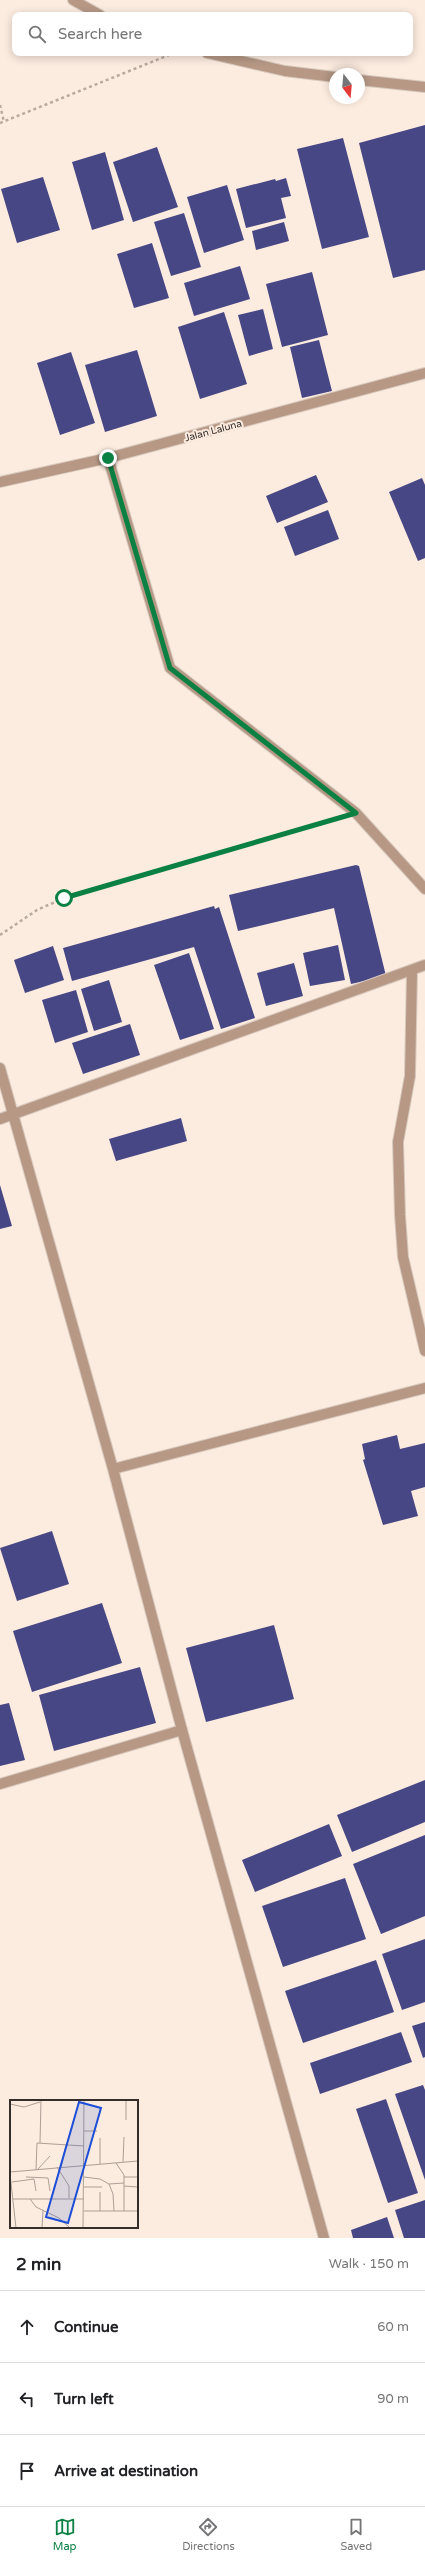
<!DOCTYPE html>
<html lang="en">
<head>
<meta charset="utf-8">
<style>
  :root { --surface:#fff; --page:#f2f2f2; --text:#202124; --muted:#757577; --line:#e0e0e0; --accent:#0b8043 }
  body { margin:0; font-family:"Varela Round",sans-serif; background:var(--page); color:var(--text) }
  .compass { position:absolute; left:329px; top:68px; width:36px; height:36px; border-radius:50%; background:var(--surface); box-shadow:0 2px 10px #0003; rotate:164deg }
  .stop { position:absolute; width:12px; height:12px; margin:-9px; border:3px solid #0b8043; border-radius:50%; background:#fff }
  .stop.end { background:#0b8043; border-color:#fff; box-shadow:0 1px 4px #0008 }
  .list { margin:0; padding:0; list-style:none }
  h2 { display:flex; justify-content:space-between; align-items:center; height:52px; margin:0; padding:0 16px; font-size:17px }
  h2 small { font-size:13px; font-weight:400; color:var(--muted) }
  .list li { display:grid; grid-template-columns:26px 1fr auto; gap:12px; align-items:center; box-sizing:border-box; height:72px; padding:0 16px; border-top:1px solid var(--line) }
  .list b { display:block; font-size:15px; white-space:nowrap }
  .list em { font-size:13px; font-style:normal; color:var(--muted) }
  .icon { flex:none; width:22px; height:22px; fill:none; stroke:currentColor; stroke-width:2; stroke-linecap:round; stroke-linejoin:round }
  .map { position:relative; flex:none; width:425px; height:2238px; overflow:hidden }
  .search { position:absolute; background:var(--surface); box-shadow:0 2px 10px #0003; left:12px; right:12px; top:12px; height:44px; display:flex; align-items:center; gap:10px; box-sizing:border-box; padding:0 14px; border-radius:8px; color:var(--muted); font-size:15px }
  .sheet { height:268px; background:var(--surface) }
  nav { display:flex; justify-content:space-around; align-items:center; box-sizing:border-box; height:56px; border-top:1px solid var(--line); background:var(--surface); font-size:11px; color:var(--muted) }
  nav a { display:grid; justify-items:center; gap:2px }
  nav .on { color:var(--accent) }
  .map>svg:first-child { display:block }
  .building { fill:#474785 }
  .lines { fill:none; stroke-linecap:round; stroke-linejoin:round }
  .service-casing { stroke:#d8c9be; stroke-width:12 }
  .minor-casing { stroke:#d8c9be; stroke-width:12 }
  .path { stroke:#b8aaa1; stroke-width:2.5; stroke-dasharray:3 3; stroke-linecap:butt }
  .service { stroke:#b69885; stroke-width:10 }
  .minor { stroke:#b69885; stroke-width:10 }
  .route { stroke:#0b8043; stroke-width:5 }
  .labels { text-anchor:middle; stroke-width:4; stroke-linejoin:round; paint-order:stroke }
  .street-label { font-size:10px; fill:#342d29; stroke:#fcebdf }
  .inset-road { fill:none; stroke:#ac9f96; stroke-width:1 }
  .view { fill:#1d4ed8; fill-opacity:0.15; stroke:#1d4ed8; stroke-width:2 }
  .inset-edge { fill:none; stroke:#342d29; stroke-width:2 }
</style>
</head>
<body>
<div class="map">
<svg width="425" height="2238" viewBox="0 0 425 2238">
  <rect width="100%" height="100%" fill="#fcebdf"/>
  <!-- building -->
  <path class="building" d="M425,125V270L393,278L359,143Z
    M343,138L369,237L322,249L297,149Z
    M157,147L178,207L133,222L113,162Z
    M105,152L124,220L92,230L72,162Z
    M43,177L60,230L17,243L1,189Z
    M286,178L291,196L281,198L286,218L246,228L236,189L275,179L276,181Z
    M227,185L244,240L204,253L187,197Z
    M184,213L201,267L171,276L154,222Z
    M284,222L289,241L256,250L252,231Z
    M152,243L169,298L134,308L117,254Z
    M240,266L250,299L194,316L184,283Z
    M312,272L328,335L282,347L266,284Z
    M263,309L273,349L249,356L238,315Z
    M224,312L247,384L200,399L178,327Z
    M319,340L332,391L302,398L290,347Z
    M137,350L157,416L105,432L85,365Z
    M71,352L95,423L60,435L37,363Z
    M316,475L328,502L277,523L266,496Z
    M422,478L425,485V558L418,561L389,492Z
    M328,510L339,539L295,556L284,527Z
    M356,865L359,866L386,976L351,984L334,908L238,931L229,895Z
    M214,906L215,909L219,907L255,1018L221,1029L194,947L72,981L63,948Z
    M338,945L345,980L310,986L303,953Z
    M53,946L64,980L25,993L14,960Z
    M189,953L214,1029L180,1040L154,965Z
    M294,963L303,996L266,1006L257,973Z
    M109,980L122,1022L94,1031L81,989Z
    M76,990L88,1032L55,1043L42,1000Z
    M130,1024L140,1055L83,1074L72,1043Z
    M181,1118L187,1141L116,1161L109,1139Z
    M0,1185L12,1226L0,1229Z
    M397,1435L400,1449L425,1443V1487L411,1491L418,1516L383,1525L363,1460L365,1459L362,1444Z
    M52,1531L69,1584L17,1601L0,1548Z
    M102,1603L122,1663L32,1692L13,1631Z
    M274,1625L294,1699L206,1722L186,1648Z
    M140,1667L156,1723L54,1751L39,1695Z
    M9,1703L25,1760L0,1766V1705Z
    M425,1780V1822L352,1852L337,1815Z
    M329,1824L342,1856L255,1892L242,1860Z
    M425,1835V1916L381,1934L353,1864Z
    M345,1878L366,1939L283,1967L262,1906Z
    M425,1939V2002L402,2010L382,1954Z
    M376,1960L394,2012L303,2043L285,1991Z
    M425,2022V2057L423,2058L412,2026Z
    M401,2032L412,2062L320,2094L310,2063Z
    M423,2085L425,2090V2180L395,2094Z
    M386,2099L418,2193L388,2203L356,2109Z
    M425,2200V2238H404L395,2210Z
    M387,2217L394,2238H353L351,2230Z"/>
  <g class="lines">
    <!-- service casing -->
    <g class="service-casing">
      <path id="service" d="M0,1784L182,1730"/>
    </g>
    <!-- minor casing -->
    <g class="minor-casing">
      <path id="minor" d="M73,0L100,15
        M207,53L285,71L335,77
        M359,80L425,87
        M108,458L170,668L356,813L425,889
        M0,482L108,458L425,373
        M412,971L410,1076L398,1142L400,1215L403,1257L425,1351
        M0,1068L113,1469L182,1730L324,2238
        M0,1119L425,965
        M113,1469L425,1388"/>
    </g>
    <!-- path -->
    <path class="path" d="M0,105L4,122
      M0,123L174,53
      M0,935L37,910L64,898L330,821"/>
    <!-- service -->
    <use href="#service" class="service"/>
    <!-- minor -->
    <use href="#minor" class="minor"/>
  </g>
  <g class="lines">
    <!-- route -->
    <path class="route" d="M64,898L356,813L170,668L108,458"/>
  </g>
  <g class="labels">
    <!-- street labels -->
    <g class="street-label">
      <text transform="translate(213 430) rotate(-15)" y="4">Jalan Laluna</text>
    </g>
  </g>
  <!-- overview -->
  <g transform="translate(10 2100)">
    <rect width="128" height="128" fill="#fcebdf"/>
    <path class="inset-road" d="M0,4L14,7L30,2M116,20V0M74,31H87M30,43L31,0M113,62L114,37M106,63L114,75V111M90,64V38M47,67L59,86V98M51,67L56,45M28,69L40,56M26,70L27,43L74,46M0,72L128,61M0,74L6,128M16,77L38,78L40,91M74,77L90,79L99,84L114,83M114,77H128M2,82L24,79L26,91M99,84L103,94L104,111M114,86L128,87M74,87H92M90,92V111M3,99H74M20,99L26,107L49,118L60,128M74,111H128M32,128L33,110M73,128L74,0"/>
    <path class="view" d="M69,2L91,8L58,123L36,117Z"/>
    <rect width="128" height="128" class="inset-edge"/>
  </g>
</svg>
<svg class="compass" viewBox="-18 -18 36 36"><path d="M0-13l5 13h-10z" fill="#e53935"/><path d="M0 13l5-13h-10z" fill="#757577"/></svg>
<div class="stop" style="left:64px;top:898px"></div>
<div class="stop end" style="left:108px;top:458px"></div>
<div class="search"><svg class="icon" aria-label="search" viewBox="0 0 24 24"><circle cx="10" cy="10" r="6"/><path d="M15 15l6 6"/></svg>Search here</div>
</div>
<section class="sheet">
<h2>2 min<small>Walk · 150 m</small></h2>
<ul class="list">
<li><svg class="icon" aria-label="ahead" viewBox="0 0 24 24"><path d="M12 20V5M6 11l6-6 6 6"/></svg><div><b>Continue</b></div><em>60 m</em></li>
<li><svg class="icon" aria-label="left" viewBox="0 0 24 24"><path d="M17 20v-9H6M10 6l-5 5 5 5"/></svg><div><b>Turn left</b></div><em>90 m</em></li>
<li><svg class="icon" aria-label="arrive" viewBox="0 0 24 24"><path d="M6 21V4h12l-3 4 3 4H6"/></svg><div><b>Arrive at destination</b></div></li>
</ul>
</section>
<nav>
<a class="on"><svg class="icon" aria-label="map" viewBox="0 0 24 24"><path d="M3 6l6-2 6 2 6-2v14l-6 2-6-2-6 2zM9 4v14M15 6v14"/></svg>Map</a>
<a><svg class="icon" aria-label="directions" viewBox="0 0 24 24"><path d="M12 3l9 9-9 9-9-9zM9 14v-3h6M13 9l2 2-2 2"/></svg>Directions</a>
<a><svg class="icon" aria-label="saved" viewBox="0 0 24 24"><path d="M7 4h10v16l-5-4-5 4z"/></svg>Saved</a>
</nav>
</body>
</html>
